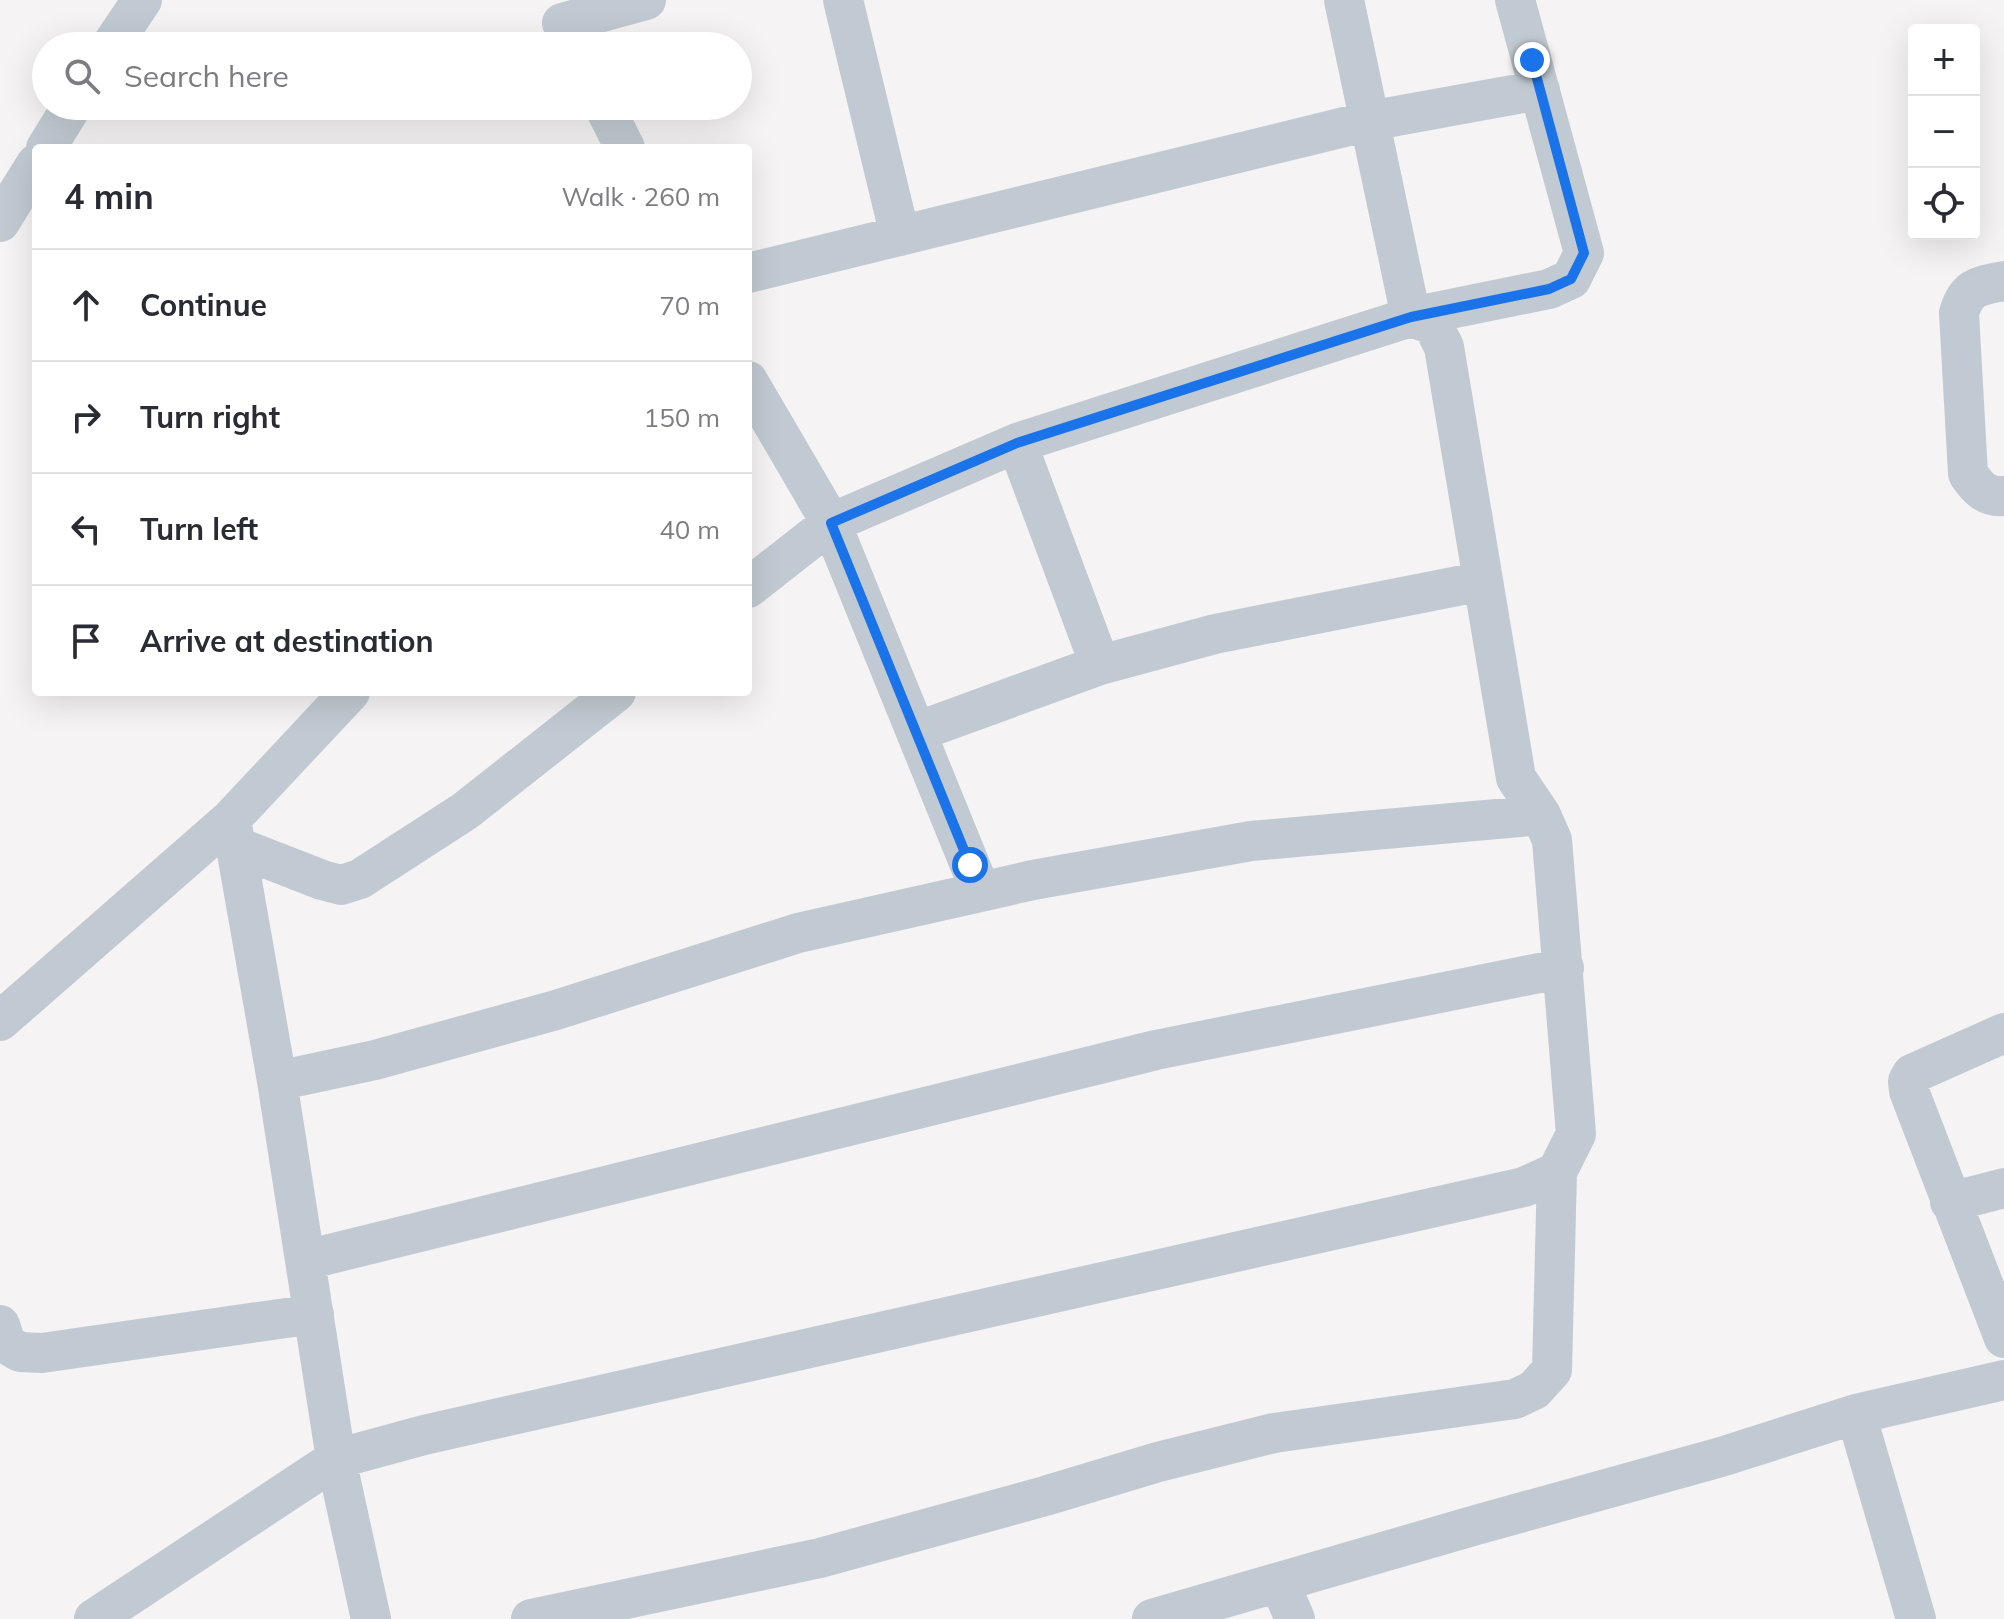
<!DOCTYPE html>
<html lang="en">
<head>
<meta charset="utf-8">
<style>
  :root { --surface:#fff; --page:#f7f7f7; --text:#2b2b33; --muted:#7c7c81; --line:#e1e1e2 }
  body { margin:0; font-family:Mulish,sans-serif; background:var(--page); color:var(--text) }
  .controls { position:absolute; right:24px; top:24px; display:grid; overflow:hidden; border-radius:8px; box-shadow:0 8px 32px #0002 }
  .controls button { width:72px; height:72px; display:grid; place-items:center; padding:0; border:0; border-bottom:2px solid var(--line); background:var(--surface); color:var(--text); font:40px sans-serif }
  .stop { position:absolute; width:24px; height:24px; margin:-18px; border:6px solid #1a73e8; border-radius:50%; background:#fff }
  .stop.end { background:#1a73e8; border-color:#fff; box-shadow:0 2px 8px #0008 }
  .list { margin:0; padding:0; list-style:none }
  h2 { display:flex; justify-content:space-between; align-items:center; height:104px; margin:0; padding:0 32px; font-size:34px }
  h2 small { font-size:26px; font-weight:400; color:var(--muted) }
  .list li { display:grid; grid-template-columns:52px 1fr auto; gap:24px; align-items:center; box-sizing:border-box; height:112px; padding:0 32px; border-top:2px solid var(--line) }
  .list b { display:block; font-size:30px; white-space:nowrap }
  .list em { font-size:26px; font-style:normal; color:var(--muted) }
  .icon { flex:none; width:44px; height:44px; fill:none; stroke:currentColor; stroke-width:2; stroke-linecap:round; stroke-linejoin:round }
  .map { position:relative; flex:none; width:2004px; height:1619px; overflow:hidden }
  .search { position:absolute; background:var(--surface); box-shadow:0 8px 32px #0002; left:32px; top:32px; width:720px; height:88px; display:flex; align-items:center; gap:20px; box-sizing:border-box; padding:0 28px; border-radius:44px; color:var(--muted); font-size:30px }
  .panel { position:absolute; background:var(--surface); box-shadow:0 8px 32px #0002; left:32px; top:144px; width:720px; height:552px; border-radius:8px }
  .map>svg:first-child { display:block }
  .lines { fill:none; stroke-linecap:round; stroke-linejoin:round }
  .street { stroke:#c1cad2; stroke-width:40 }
  .route { stroke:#1a73e8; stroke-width:10 }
</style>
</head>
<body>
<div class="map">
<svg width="2004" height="1619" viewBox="0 0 2004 1619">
  <rect width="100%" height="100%" fill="#f5f3f3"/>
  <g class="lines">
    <!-- street -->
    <path class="street" d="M843,0L900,236
      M1344,0L1411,317
      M562,23L646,0
      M111,46L142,0
      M604,106L625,148
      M46,148L72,106
      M0,222L36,164
      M748,273L1369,121L1540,90
      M2004,281C1979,286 1967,286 1959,313L1968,474C1977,487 1986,498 2004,496
      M748,381L831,523L981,892
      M1017,443L1100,665
      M748,588L831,523L1017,443L1411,317L1549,289L1571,279L1584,253L1515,0
      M916,732L1100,665L1215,634L1483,581
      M231,819L277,1081L336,1459L371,1619
      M235,846L322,880L341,885L360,879L465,811L616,692
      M0,1021L231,819L350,692
      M2004,1033L1912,1074L1908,1081L1909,1091L2004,1338
      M277,1081L375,1060L556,1010L798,933L1033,880L1251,841L1541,815
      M1950,1202L2004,1188
      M306,1260L1156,1050L1564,968
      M0,1325L6,1344L20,1352L42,1353L314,1314
      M1856,1414L1916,1619
      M1279,1582L1295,1619
      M94,1619L336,1459L424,1435L1524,1187L1557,1172
      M531,1619L820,1558L1045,1496L1158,1462L1274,1433L1515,1399L1534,1390L1552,1370L1557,1172L1576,1134L1552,840L1541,815L1516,778L1444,347L1433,325L1411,317
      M1152,1619L1476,1525L1721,1457L1856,1414L2004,1380"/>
  </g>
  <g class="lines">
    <!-- route -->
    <path class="route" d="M970,865L831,523L1017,443L1411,317L1549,289L1571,279L1584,253L1532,60"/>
  </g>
</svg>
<div class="controls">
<button>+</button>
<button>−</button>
<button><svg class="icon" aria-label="locate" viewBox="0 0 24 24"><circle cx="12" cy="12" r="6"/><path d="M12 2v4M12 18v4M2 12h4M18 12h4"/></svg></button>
</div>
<div class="stop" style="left:970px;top:865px"></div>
<div class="stop end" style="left:1532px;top:60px"></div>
<div class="search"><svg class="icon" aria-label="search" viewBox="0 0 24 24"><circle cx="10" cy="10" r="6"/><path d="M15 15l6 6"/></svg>Search here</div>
<section class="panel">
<h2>4 min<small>Walk · 260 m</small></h2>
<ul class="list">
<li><svg class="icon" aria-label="ahead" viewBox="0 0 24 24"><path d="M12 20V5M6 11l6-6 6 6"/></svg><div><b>Continue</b></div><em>70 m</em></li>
<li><svg class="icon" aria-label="right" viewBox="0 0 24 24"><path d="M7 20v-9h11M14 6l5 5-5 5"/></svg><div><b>Turn right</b></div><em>150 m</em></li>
<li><svg class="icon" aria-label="left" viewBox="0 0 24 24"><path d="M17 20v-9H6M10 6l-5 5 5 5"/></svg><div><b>Turn left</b></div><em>40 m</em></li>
<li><svg class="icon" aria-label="arrive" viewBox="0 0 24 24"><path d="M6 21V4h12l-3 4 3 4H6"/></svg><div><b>Arrive at destination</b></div></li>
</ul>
</section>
</div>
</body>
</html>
